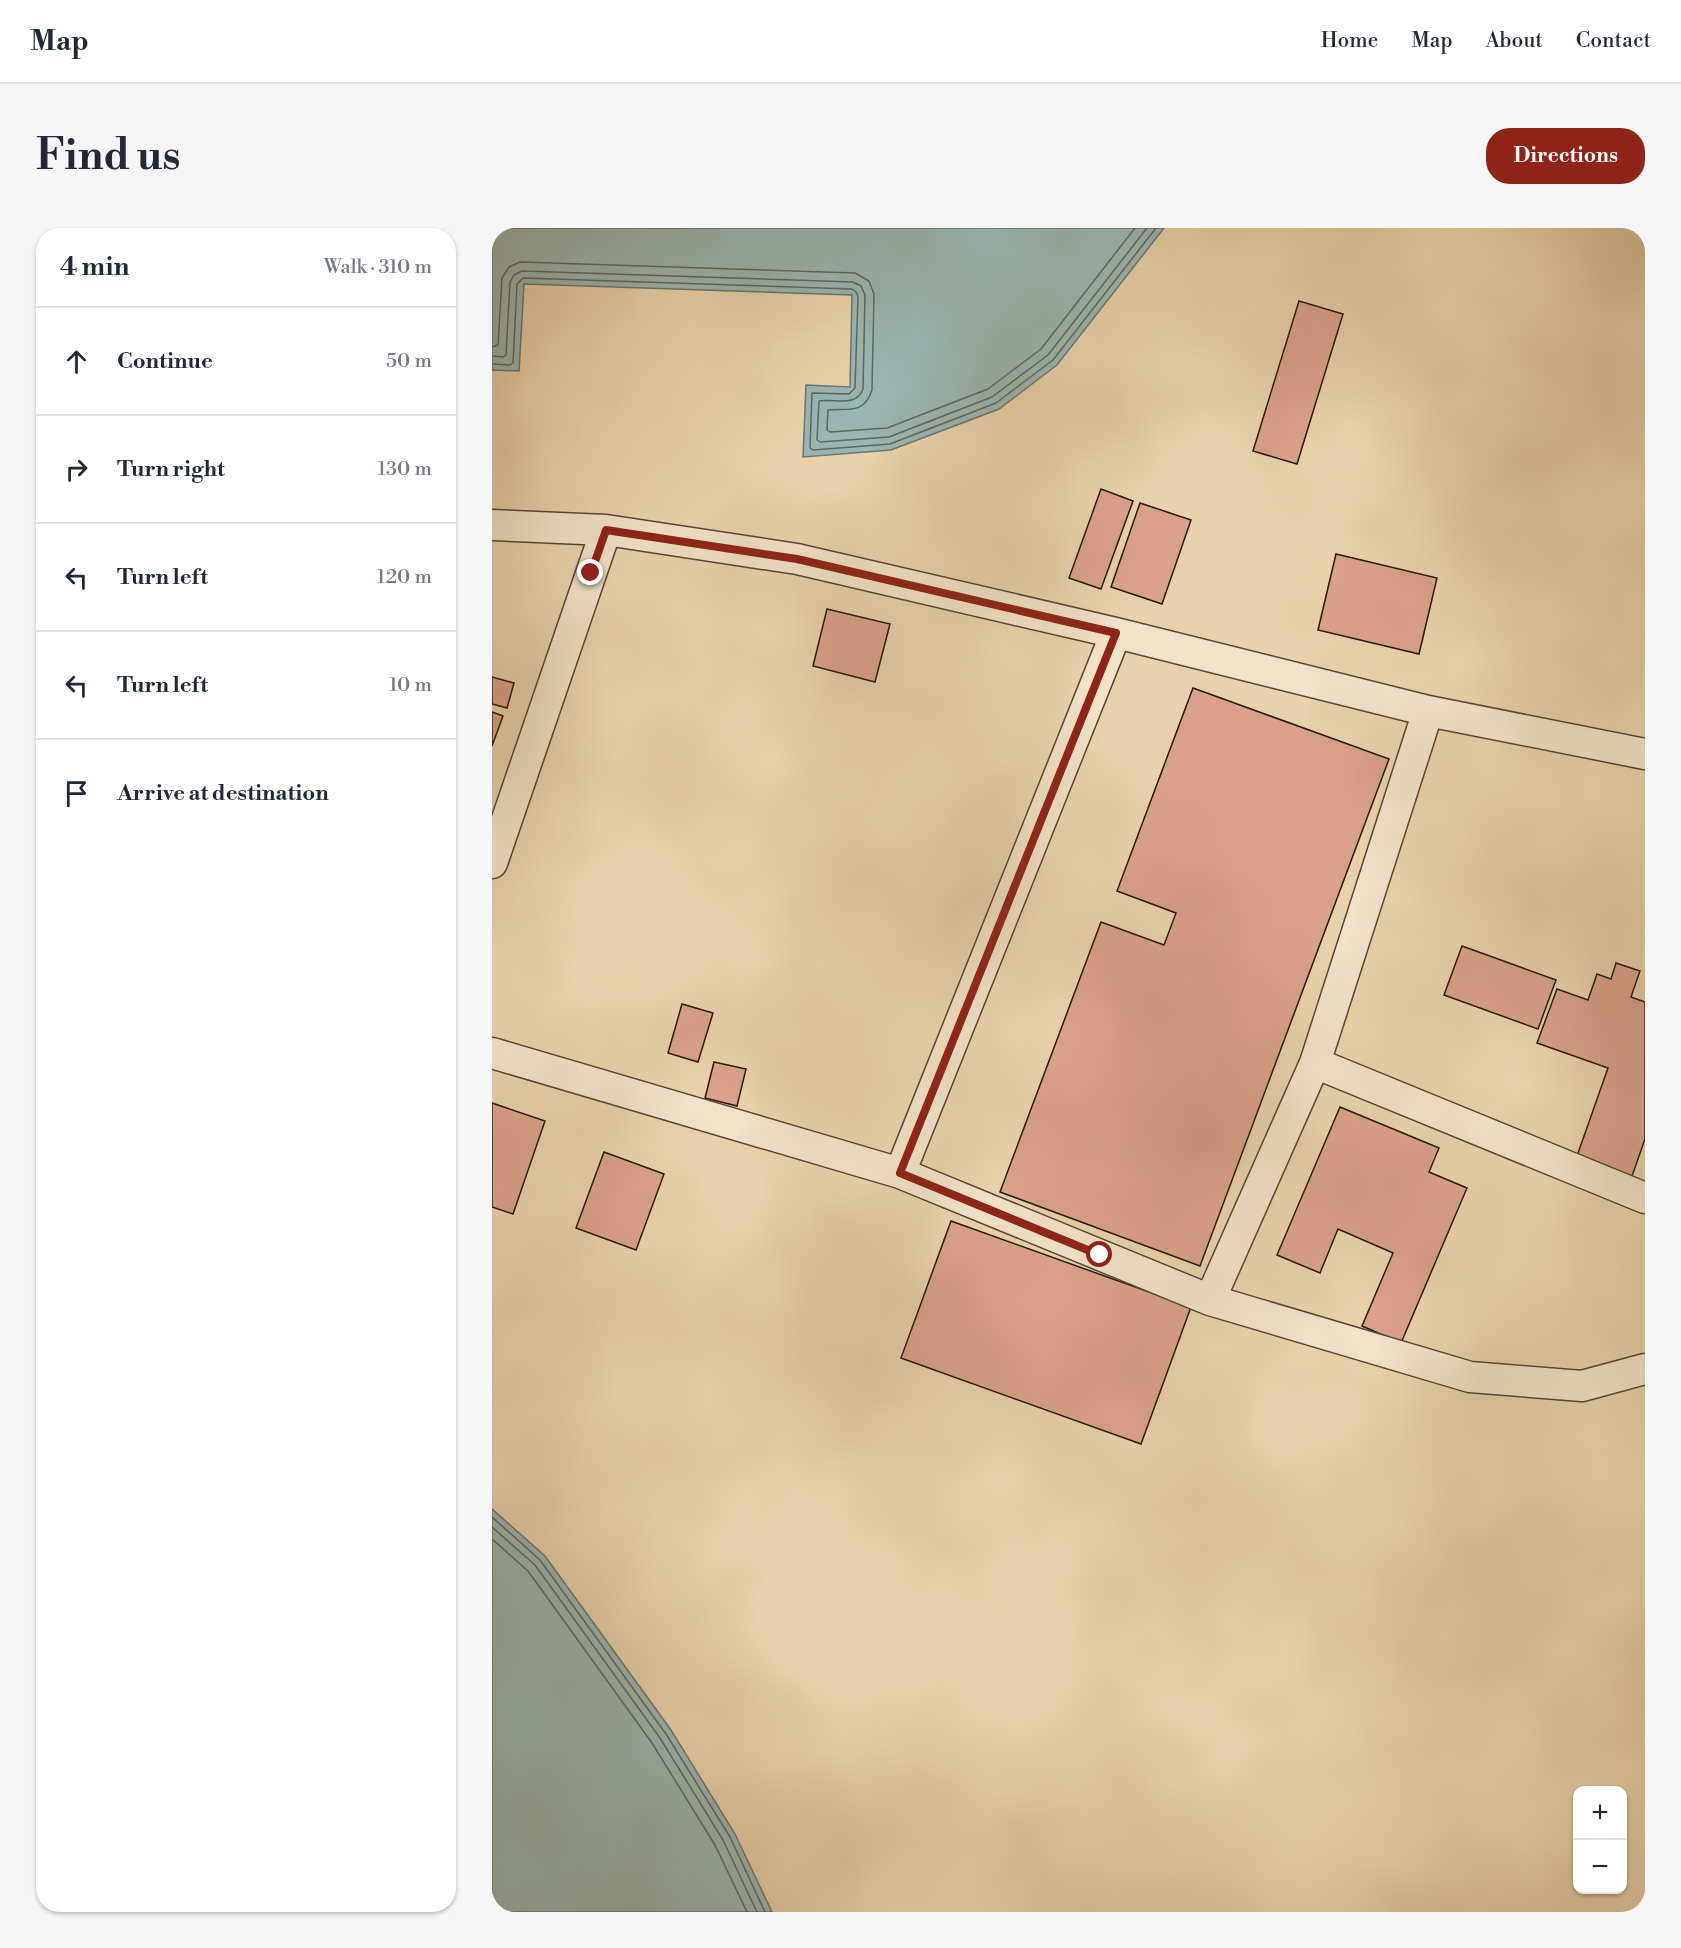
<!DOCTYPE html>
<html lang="en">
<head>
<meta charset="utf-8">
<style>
  :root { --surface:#fff; --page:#f6f6f7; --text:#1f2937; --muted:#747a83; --line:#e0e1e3; --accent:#8f2418 }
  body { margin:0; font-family:"Libre Bodoni",serif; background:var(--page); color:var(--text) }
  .controls { position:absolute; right:18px; bottom:18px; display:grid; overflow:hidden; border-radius:12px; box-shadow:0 2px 4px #0004 }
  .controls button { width:54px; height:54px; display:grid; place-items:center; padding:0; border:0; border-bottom:2px solid var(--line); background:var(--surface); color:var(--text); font:30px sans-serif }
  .stop { position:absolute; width:18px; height:18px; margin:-14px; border:4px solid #8f2418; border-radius:50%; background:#fff }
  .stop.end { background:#8f2418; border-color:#fff; box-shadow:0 2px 6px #0008 }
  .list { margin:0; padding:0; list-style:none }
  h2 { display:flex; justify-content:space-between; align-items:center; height:78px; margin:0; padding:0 24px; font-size:26px }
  h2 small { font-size:20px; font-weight:400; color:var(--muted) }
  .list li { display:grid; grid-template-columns:39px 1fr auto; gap:18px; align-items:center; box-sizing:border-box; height:108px; padding:0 24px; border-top:2px solid var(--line) }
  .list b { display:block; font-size:22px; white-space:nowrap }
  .list em { font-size:20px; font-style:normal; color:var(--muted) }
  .icon { flex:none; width:33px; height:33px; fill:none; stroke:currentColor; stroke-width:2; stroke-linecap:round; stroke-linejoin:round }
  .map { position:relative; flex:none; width:1153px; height:1684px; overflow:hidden; border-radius:24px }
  header { display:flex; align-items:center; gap:36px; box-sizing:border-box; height:84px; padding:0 30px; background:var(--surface); border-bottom:2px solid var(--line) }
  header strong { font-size:28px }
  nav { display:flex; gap:33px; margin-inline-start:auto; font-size:21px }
  .intro { display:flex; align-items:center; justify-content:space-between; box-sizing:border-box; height:144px; padding:0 36px }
  h1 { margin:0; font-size:42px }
  .button { padding:15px 27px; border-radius:24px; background:var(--accent); color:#fff; font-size:21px; font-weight:700 }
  main { display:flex; gap:36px; padding:0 36px }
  aside { flex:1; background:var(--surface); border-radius:24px; box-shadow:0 2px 4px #0004 }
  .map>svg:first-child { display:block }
  .water { fill:#9ab6b2; stroke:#6b7770; stroke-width:1.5 }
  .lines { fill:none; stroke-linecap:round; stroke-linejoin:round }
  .shore { stroke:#5f6860; stroke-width:1.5 }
  .building { fill:#daa28a; stroke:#24190e; stroke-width:1.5 }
  .minor-casing { stroke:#554735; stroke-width:33 }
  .minor { stroke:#f1e2c8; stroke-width:30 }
  .route { stroke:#8f2418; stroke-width:8 }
</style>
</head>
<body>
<header>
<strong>Map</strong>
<nav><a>Home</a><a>Map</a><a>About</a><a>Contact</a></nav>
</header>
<div class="intro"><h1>Find us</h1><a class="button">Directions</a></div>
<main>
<aside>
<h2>4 min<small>Walk · 310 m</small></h2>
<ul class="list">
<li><svg class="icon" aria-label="ahead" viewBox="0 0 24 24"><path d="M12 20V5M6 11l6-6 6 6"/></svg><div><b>Continue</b></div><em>50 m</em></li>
<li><svg class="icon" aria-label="right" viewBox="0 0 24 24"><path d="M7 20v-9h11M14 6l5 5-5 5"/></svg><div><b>Turn right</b></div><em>130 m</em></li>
<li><svg class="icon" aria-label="left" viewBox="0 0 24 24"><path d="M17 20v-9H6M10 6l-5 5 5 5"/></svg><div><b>Turn left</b></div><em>120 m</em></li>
<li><svg class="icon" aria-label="left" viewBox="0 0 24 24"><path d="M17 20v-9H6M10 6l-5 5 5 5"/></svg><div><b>Turn left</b></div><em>10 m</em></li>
<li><svg class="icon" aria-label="arrive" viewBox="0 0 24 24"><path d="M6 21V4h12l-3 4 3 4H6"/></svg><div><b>Arrive at destination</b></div></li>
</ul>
</aside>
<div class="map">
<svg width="1153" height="1684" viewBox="0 0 1153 1684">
  <rect width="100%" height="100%" fill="#e9d2ab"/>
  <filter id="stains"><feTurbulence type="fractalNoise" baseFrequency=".00333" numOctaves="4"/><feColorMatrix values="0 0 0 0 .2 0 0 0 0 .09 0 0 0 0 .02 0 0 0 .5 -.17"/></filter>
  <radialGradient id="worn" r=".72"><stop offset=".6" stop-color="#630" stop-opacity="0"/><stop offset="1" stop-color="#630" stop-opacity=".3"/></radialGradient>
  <!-- water -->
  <path class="water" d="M0,0H672L565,137L507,181L399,222L311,229L314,157L358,159L360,67L32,56L27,143L0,142Z
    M0,1281L53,1328L179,1502L243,1606L280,1684H0Z"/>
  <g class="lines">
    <!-- shore -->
    <path class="shore" d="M0,119L6,117L10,50L17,39L28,34L363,45L377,53L382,66L380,162C372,187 356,180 336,182L335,202L338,204L395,200L496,161L549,121L643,0
      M0,128L11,129L14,127L18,54L22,47L30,43L361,54L369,58L373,67L371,161C364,180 343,170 327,173L325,212L328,214L397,209L500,169L556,127L655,0
      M0,136L18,137L21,135L25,56L31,50L360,61L364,64L366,68L363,160L357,166L320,165L318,220L321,222L398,216L504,175L561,132L664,0
      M0,1289L48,1332L174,1506L238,1609L273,1684
      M0,1299L43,1337L168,1510L231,1612L265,1684
      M0,1311L36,1343L160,1515L223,1617L255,1684"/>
  </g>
  <!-- building -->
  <path class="building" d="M807,73L851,86L805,236L761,223Z
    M609,261L641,273L609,361L577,350Z
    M648,275L699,292L670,376L619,359Z
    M844,326L945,350L927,426L826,402Z
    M335,381L398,396L383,454L321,438Z
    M0,449L22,455L15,480L0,476Z
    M701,460L897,531L708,1038L508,964L609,694L672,717L684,685L625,663Z
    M0,484L11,488L0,518Z
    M970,718L1064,752L1046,801L952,767Z
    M1124,735L1148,743L1139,769L1153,774V911L1140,948L1085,928L1116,840L1045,815L1065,761L1096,772L1105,746L1119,751Z
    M190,776L221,785L206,834L176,825Z
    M222,834L254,841L245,878L213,870Z
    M0,875L53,893L21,986L0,979Z
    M848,879L947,920L937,944L975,960L909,1115L870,1098L901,1025L846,1001L828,1045L785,1027Z
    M112,924L172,946L144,1022L84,1000Z
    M459,993L699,1079L649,1216L409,1130Z"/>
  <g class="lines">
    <!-- minor casing -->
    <g class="minor-casing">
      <path id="minor" d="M0,297L114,302L305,331L624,405L936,483L1153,526
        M0,635L114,302
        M0,825L408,945L718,1072L978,1149L1090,1158L1153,1141
        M823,835L1153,970
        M408,945L624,405
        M718,1072L823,835L936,483"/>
    </g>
    <!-- minor -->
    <use href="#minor" class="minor"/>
  </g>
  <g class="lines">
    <!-- route -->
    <path class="route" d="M99,345L114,302L305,331L624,405L408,945L608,1027"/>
  </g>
  <rect width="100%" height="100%" filter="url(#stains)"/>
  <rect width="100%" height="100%" fill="url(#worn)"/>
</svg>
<div class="controls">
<button>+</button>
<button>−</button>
</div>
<div class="stop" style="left:608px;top:1027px"></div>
<div class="stop end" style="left:99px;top:345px"></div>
</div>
</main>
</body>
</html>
